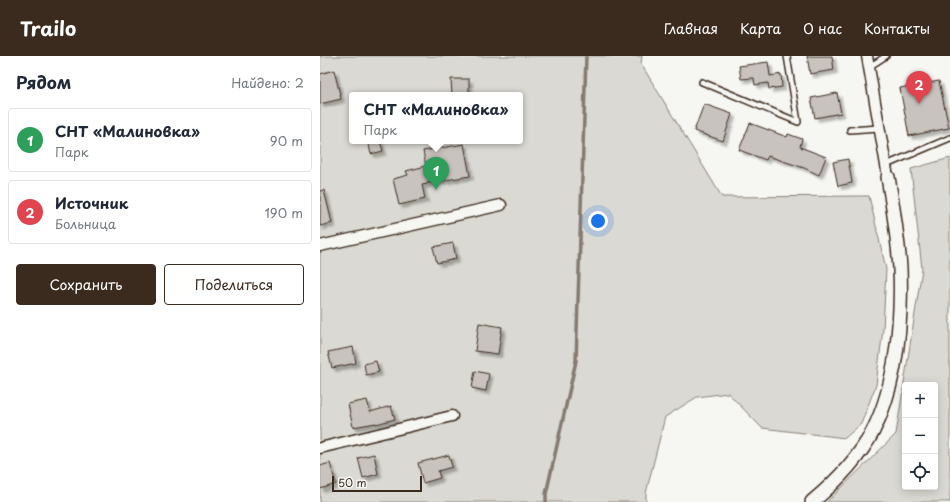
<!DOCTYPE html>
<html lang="ru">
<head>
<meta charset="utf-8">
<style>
  :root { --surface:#fff; --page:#f2f2f3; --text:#1f2937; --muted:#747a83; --line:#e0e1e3; --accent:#3b2a1e }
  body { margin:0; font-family:"Playpen Sans",sans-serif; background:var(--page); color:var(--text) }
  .controls { position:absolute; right:12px; bottom:12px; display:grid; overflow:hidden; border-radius:4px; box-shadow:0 2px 10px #0003 }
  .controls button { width:36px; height:36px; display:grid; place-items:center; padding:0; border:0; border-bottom:1px solid var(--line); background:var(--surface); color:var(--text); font:20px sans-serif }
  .scale { position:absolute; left:12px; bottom:10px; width:90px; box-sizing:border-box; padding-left:4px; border:2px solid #3b2a1e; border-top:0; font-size:11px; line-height:14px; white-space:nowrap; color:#3b2a1e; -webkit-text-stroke:3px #f6f6f2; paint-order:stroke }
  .you { position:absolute; left:278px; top:165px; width:14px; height:14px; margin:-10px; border:3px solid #fff; border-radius:50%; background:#1a73e8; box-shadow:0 0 0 6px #1a73e833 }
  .badge { display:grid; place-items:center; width:26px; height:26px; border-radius:50%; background:var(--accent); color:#fff; font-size:13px; font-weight:700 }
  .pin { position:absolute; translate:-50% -33px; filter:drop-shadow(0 1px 2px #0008) }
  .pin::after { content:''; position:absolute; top:21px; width:14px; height:12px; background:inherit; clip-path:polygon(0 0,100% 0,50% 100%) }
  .popup { position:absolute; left:29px; top:36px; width:174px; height:52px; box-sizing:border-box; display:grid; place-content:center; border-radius:4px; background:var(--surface); filter:drop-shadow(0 1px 3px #0005); font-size:13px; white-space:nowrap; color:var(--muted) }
  .popup b { font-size:15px; color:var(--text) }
  .popup::after { content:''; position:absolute; left:50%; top:100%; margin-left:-8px; border:8px solid transparent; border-top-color:var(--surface) }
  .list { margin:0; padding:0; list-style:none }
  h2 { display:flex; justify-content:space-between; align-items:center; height:52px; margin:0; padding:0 16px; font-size:17px }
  h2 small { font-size:13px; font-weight:400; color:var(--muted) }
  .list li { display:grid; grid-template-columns:26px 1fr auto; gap:12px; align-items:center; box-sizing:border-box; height:64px; margin:0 8px 8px; padding:0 8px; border:1px solid var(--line); border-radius:4px }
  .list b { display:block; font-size:15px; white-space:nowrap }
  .list p { margin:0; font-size:13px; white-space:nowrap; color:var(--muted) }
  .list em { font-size:13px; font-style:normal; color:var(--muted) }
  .actions { display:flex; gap:8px; padding:12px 16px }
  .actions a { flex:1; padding:9px 0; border:1px solid var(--accent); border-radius:4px; text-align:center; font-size:14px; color:var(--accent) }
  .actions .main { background:var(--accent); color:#fff }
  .icon { flex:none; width:22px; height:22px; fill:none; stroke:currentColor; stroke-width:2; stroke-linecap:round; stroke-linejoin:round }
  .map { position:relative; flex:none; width:630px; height:446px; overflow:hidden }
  header { display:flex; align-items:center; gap:24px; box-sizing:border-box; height:56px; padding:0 20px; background:var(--accent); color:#fff }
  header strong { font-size:19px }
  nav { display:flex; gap:22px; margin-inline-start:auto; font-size:14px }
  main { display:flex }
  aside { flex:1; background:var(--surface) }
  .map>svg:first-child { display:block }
  .green { fill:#dad9d3; stroke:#8a8278; fill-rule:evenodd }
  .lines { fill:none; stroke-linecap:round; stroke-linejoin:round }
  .stream { stroke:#857a71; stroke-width:3.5 }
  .building { fill:#c8c3be; stroke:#3b2a1e; filter:url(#shadow) }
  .service-casing { stroke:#3b2a1e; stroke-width:8 }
  .minor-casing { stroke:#3b2a1e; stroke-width:13 }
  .tertiary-casing { stroke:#3b2a1e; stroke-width:16 }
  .service { stroke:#f6f6f2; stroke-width:5 }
  .minor { stroke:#f6f6f2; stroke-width:10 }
  .tertiary { stroke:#f6f6f2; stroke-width:13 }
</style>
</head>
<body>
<header>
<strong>Trailo</strong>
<nav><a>Главная</a><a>Карта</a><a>О нас</a><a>Контакты</a></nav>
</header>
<main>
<aside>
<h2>Рядом<small>Найдено: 2</small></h2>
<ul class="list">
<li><span class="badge" style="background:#2e9e5b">1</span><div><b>СНТ «Малиновка»</b><p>Парк</p></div><em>90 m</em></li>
<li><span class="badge" style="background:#e0444e">2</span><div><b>Источник</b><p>Больница</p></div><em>190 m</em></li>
</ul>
<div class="actions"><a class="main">Сохранить</a><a>Поделиться</a></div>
</aside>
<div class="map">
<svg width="630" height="446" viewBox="0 0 630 446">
  <defs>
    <filter id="shadow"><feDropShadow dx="3.5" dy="3.5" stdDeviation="1" flood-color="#0004"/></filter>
  </defs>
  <rect width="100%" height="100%" fill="#f6f6f2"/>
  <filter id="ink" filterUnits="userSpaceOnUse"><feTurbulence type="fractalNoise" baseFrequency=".025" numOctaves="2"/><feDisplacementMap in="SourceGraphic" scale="8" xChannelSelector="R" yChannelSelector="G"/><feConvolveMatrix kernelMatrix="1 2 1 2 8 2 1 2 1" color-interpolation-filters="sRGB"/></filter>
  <g filter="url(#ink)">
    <!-- green -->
    <path class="green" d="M0,0H322L321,8L402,141L549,140L566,213L563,273L556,329L541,368L525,382L442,372L408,337L377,341L345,361L326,437V446H0ZM32,39H200V85H32Z
      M630,102V446H507L576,378L602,213L591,113ZM585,329H615V431H585Z"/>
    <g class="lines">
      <!-- stream -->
      <path class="stream" d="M226,446V438L256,305L266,0"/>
    </g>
    <!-- building -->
    <path class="building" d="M487,0H512L514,14L490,18Z
      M448,6L450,20L461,18L462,31L449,33L448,27L435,29L434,22L421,23L419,10Z
      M14,14L21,43L0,48V18Z
      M131,23H149V39H132Z
      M619,25L629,72L589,80L580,32Z
      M517,37L521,57L495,62L491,42Z
      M384,48L412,58L403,85L374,75Z
      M430,67L467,81L468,78L482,83L480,91L506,101L499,119L484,112L448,100L446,104L419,94Z
      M48,85H60L63,95L51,98Z
      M144,88L150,120L107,127V128L102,129L105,143L79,149L73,123L88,119L86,115L106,110L103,95Z
      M528,103L532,127L518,130L513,106Z
      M4,134L12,167L0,170V135Z
      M133,187L136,203L117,207L113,191Z
      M159,267L182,271L178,298L155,295Z
      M33,291L36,307L12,312L8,296Z
      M56,305L59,316L46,319L44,308Z
      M155,315L169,318L166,335L152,332Z
      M47,344L50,356L71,350L75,363L56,368V367L33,371L28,348Z
      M54,398L58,418L43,422L38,402Z
      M129,399L132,411L118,415L120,422L103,427L98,407Z
      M10,407L16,428L0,433V410Z"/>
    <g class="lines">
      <!-- service casing -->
      <g class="service-casing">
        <path id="service" d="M549,11L566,0
          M382,26L478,66L467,0
          M530,74L559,72
          M566,109L630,82"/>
      </g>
      <!-- minor casing -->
      <g class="minor-casing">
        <path id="minor" d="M547,0L568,121
          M0,190L181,149
          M0,392L132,360"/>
      </g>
      <!-- tertiary casing -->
      <g class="tertiary-casing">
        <path id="tertiary" d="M492,446C516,426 539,402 553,375C577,327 582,264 580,212C578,181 573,151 568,121"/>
      </g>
      <!-- service -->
      <use href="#service" class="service"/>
      <!-- minor -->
      <use href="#minor" class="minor"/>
      <!-- tertiary -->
      <use href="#tertiary" class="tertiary"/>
    </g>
  </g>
</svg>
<div class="controls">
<button>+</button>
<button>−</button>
<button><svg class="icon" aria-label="locate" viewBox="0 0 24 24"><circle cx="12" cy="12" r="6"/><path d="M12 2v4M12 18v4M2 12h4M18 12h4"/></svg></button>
</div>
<div class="scale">50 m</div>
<div class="you"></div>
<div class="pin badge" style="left:116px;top:134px;background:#2e9e5b">1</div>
<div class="popup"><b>СНТ «Малиновка»</b>Парк</div>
<div class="pin badge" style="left:599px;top:48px;background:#e0444e">2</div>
</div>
</main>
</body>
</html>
